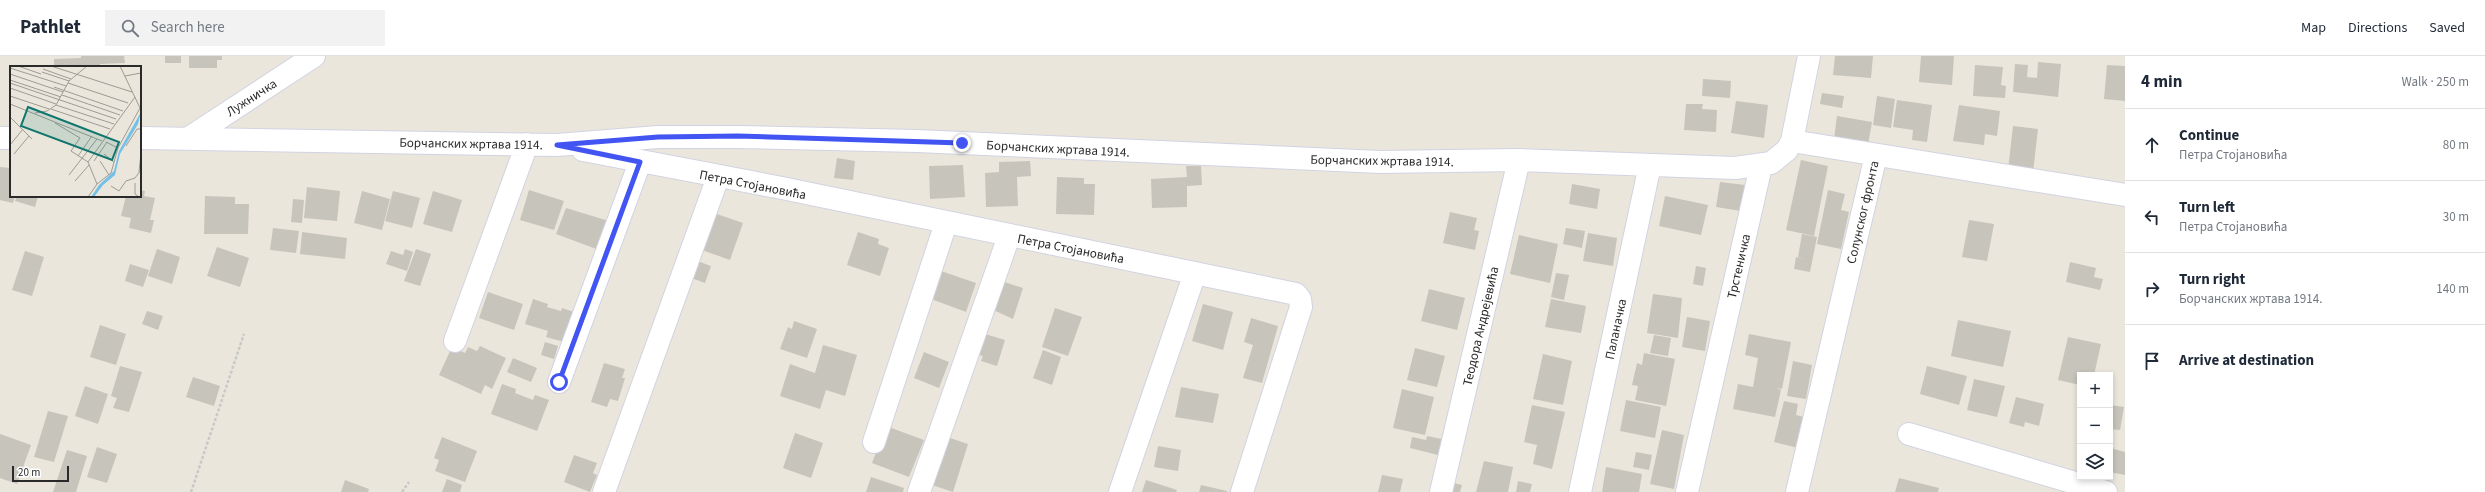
<!DOCTYPE html>
<html lang="en">
<head>
<meta charset="utf-8">
<style>
  :root { --surface:#fff; --page:#f2f2f3; --text:#1f2937; --muted:#747a83; --line:#e0e1e3 }
  body { margin:0; font-family:"Source Sans 3",sans-serif; background:var(--page); color:var(--text) }
  .controls { position:absolute; right:12px; bottom:12px; display:grid; overflow:hidden; border-radius:0px; box-shadow:0 2px 6px #0003 }
  .controls button { width:36px; height:36px; display:grid; place-items:center; padding:0; border:0; border-bottom:1px solid var(--line); background:var(--surface); color:var(--text); font:20px sans-serif }
  .scale { position:absolute; left:12px; bottom:10px; width:57px; box-sizing:border-box; padding-left:4px; border:2px solid #2a2a2a; border-top:0; font-size:11px; line-height:14px; white-space:nowrap; color:#2a2a2a; -webkit-text-stroke:3px #fff; paint-order:stroke }
  .stop { position:absolute; width:12px; height:12px; margin:-9px; border:3px solid #4255f2; border-radius:50%; background:#fff }
  .stop.end { background:#4255f2; border-color:#fff; box-shadow:0 1px 4px #0008 }
  .list { margin:0; padding:0; list-style:none }
  h2 { display:flex; justify-content:space-between; align-items:center; height:52px; margin:0; padding:0 16px; font-size:17px }
  h2 small { font-size:13px; font-weight:400; color:var(--muted) }
  .list li { display:grid; grid-template-columns:26px 1fr auto; gap:12px; align-items:center; box-sizing:border-box; height:72px; padding:0 16px; border-top:1px solid var(--line) }
  .list b { display:block; font-size:15px; white-space:nowrap }
  .list p { margin:0; font-size:13px; white-space:nowrap; color:var(--muted) }
  .list em { font-size:13px; font-style:normal; color:var(--muted) }
  .icon { flex:none; width:22px; height:22px; fill:none; stroke:currentColor; stroke-width:2; stroke-linecap:round; stroke-linejoin:round }
  .map { position:relative; flex:none; width:2125px; height:436px; overflow:hidden }
  header { display:flex; align-items:center; gap:24px; box-sizing:border-box; height:56px; padding:0 20px; background:var(--surface); border-bottom:1px solid var(--line) }
  header strong { font-size:19px }
  nav { display:flex; gap:22px; margin-inline-start:auto; font-size:14px }
  .search { width:280px; height:36px; background:var(--page); display:flex; align-items:center; gap:10px; box-sizing:border-box; padding:0 14px; border-radius:0px; color:var(--muted); font-size:15px }
  main { display:flex }
  aside { flex:1; background:var(--surface) }
  .map>svg:first-child { display:block }
  .building { fill:#c7c4bb }
  .lines { fill:none; stroke-linecap:round; stroke-linejoin:round }
  .minor-casing { stroke:#d1d3e2; stroke-width:24 }
  .path { stroke:#c8c8c8; stroke-width:2.5; stroke-dasharray:3 2; stroke-linecap:butt }
  .minor { stroke:#fff; stroke-width:22 }
  .route { stroke:#4255f2; stroke-width:5 }
  .labels { text-anchor:middle; stroke-width:3.5; stroke-linejoin:round; paint-order:stroke }
  .street-label { font-size:13px; fill:#2a2a2a; stroke:#fff }
  .inset-road { fill:none; stroke:#9e9b95; stroke-width:1 }
  .view { fill:#0f766e; fill-opacity:0.15; stroke:#0f766e; stroke-width:2 }
  .inset-edge { fill:none; stroke:#2a2a2a; stroke-width:2 }
</style>
</head>
<body>
<header>
<strong>Pathlet</strong>
<div class="search"><svg class="icon" aria-label="search" viewBox="0 0 24 24"><circle cx="10" cy="10" r="6"/><path d="M15 15l6 6"/></svg>Search here</div>
<nav><a>Map</a><a>Directions</a><a>Saved</a></nav>
</header>
<main>
<div class="map">
<svg width="2125" height="436" viewBox="0 0 2125 436">
  <rect width="100%" height="100%" fill="#ebe6dc"/>
  <!-- building -->
  <path class="building" d="M81,0H124L125,7L100,8V11H54V3L81,2Z
    M165,0H181V7H165Z
    M189,0H222V4H217V12H189Z
    M1835,0H1873L1871,22L1833,19Z
    M1921,0H1954L1952,29L1919,26Z
    M2038,6L2061,8L2058,41L2013,36L2015,8L2028,9L2027,21L2037,22Z
    M1975,9L2003,11L2001,29L2006,30L2005,42L1973,40Z
    M2107,9L2125,10V45L2104,43Z
    M1703,23L1731,25L1730,42L1702,40Z
    M1822,37L1844,40L1842,52L1820,48Z
    M1877,40L1895,43L1891,72L1873,69Z
    M1897,44L1932,49L1927,86L1912,84L1913,74L1893,71Z
    M1736,45L1768,49L1764,82L1731,77Z
    M1686,48H1703L1702,53L1717,54L1716,76L1684,74Z
    M1959,49L2000,55L1997,80L1985,78L1984,89L1953,85Z
    M1837,60L1872,66L1868,89L1834,83Z
    M2013,70L2038,73L2033,116L2008,114Z
    M837,102L855,105L853,124L834,122Z
    M1801,104L1828,110L1814,180L1786,174Z
    M1030,105L1031,120L1017,121L1018,150L986,151L985,117L999,116V106Z
    M963,109L965,141L930,143L929,110Z
    M1186,110H1201L1202,129L1187,130V151L1152,152L1151,123L1187,121Z
    M0,111L11,112V140H15L13,147L0,144Z
    M1057,121L1084,122V128H1095L1094,159L1056,158Z
    M1720,126L1745,129L1741,155L1716,151Z
    M1572,128L1600,133L1597,153L1569,148Z
    M307,131L340,135L337,165L304,162Z
    M140,134L145,135L144,140L155,142L150,164H154L151,177L129,172L131,162L121,160L126,140H140Z
    M529,134L564,145L554,174L520,164Z
    M1828,134L1845,138L1841,154L1849,156L1841,193L1817,188Z
    M362,135L390,143L382,174L354,167Z
    M393,135L420,142L412,172L385,165Z
    M433,135L462,144L452,176L423,168Z
    M17,140H38L35,151L15,145Z
    M205,140L235,141V148H249L248,178H204Z
    M1665,140L1708,149L1701,179L1659,170Z
    M293,143L304,144L302,167L291,166Z
    M566,152L609,165L599,194L556,178Z
    M711,156L743,167L730,204L699,193Z
    M1450,156L1477,162L1474,174L1479,175L1475,194L1443,187Z
    M1969,164L1994,168L1987,205L1962,201Z
    M273,172L299,175L296,197L270,194Z
    M1566,172L1585,175L1582,192L1563,188Z
    M302,176L347,182L345,203L300,198Z
    M858,176L879,183L878,188L889,192L880,220L847,209Z
    M1588,177L1617,182L1613,210L1583,205Z
    M1802,178L1817,181L1810,216L1794,213L1796,201L1804,203L1798,201Z
    M1519,179L1558,188L1550,227L1510,218Z
    M217,191L249,202L240,231L207,220Z
    M157,193L180,201L172,228L148,220Z
    M405,193L413,196L407,215L386,208L391,195L403,199Z
    M416,193L431,198L420,230L404,225Z
    M25,195L44,201L32,240L12,234Z
    M692,203L711,210L705,227L686,220Z
    M2070,206L2096,212L2094,221L2103,223L2100,234L2066,226Z
    M130,208L149,214L143,231L125,225Z
    M1696,210L1706,212L1703,230L1693,228Z
    M941,215L976,227L966,256L931,243Z
    M1556,217L1569,219L1564,244L1551,241Z
    M998,224L1023,232L1013,263L989,252Z
    M1429,233L1465,242L1457,274L1421,265Z
    M488,236L523,248L514,274L479,262Z
    M1653,238L1682,242L1678,282L1647,277Z
    M533,243L548,248L547,251L561,255L562,252L574,256L564,286L546,281L548,275L525,268Z
    M1551,243L1586,250L1581,277L1545,271Z
    M1203,248L1233,256L1223,294L1192,285Z
    M1055,252L1082,261L1068,300L1042,291Z
    M147,255L163,260L158,274L142,268Z
    M1687,261L1710,265L1705,295L1682,291Z
    M1251,262L1278,270L1262,327L1243,322L1253,289L1244,286Z
    M1958,264L2011,275L2003,311L1951,300Z
    M794,265L817,273L807,302L780,293L788,271L792,273Z
    M100,269L126,278L116,309L90,301Z
    M982,277L1005,284L997,310L981,305L983,300L975,298Z
    M1749,278L1791,286L1782,333L1776,332L1781,334L1775,361L1733,353L1738,328L1753,331L1758,302L1745,299Z
    M1654,279L1671,282L1668,300L1650,297Z
    M2068,281L2101,288L2094,319H2080V329L2058,324Z
    M545,286L558,290L554,303L541,299Z
    M823,289L857,299L845,340L826,334L820,353L780,340L790,308L815,317Z
    M480,290L506,302L492,333L485,329L481,338L439,319L452,291L465,297L468,291L477,295Z
    M1415,292L1445,300L1437,331L1407,324Z
    M1043,294L1061,301L1052,329L1033,322Z
    M924,296L949,306L939,332L914,322Z
    M1644,297L1675,303L1666,350L1635,344L1638,330L1632,329L1637,307L1642,309Z
    M1543,298L1572,305L1563,349L1533,343Z
    M513,302L537,312L531,326L507,316Z
    M1793,305L1812,309L1806,343L1787,340Z
    M604,307L625,313L622,322H625L618,345L610,343L607,351L591,346Z
    M120,310L142,316L129,356L113,352L117,342L111,340Z
    M1927,310L1967,320L1959,349L1920,338Z
    M193,321L220,330L214,350L186,341Z
    M1974,323L2005,330L1997,361L1967,354Z
    M502,328L516,333L515,337L533,344L535,339L549,344L537,375L491,358Z
    M85,330L108,338L98,368L75,360Z
    M1181,331L1219,338L1213,367L1175,361Z
    M1402,333L1434,341L1425,379L1393,372Z
    M2016,341L2044,348L2039,370L2025,366L2024,371L2009,367Z
    M1626,344L1661,351L1655,382L1620,375Z
    M1784,345L1798,348L1796,359L1804,361L1798,392L1774,386Z
    M1532,349L1565,356L1552,413L1533,408L1537,389L1524,386Z
    M2110,349L2124,351L2120,374L2110,373Z
    M48,355L68,360L54,406L34,401Z
    M886,370L924,384L909,421L872,407Z
    M1662,374L1684,379L1674,433L1650,428Z
    M795,377L823,387L811,422L783,412Z
    M0,378L31,389L17,428L0,422Z
    M1427,380L1442,383L1438,399L1410,392L1412,381L1426,384Z
    M442,381L477,395L465,426L435,415L439,404L434,402Z
    M947,381L968,388L953,436L932,429Z
    M1158,390L1181,394L1178,415L1154,411Z
    M97,391L117,398L107,427L87,421Z
    M2110,392L2125,396V419L2110,416Z
    M67,394L87,400L76,436H53Z
    M1636,396L1652,399L1649,414L1633,411Z
    M574,399L597,407L593,417L597,419L590,436L564,426Z
    M1484,405L1513,411L1508,436H1476Z
    M1606,411L1642,418L1639,436H1602Z
    M1382,419L1403,423L1400,436H1378Z
    M871,421L904,432L903,436H866Z
    M1899,422L1939,432L1938,436H1895Z
    M447,423L462,429L460,436H442Z
    M345,424L369,433L368,436H341Z
    M1146,424L1177,434L1176,436H1142Z
    M1518,425L1532,428L1530,436H1516Z
    M1449,426L1462,429L1460,436H1447Z
    M1201,429L1227,435V436H1199Z"/>
  <g class="lines">
    <!-- minor casing -->
    <g class="minor-casing">
      <path id="minor" d="M0,82H11
        M140,82L557,89L658,81H738L917,85L1380,106L1519,104L1735,112L1771,107L1787,94L1792,85L1809,0
        M189,82L314,0
        M1792,85L2125,139
        M583,94L782,132L1296,238L1300,243L1301,251L1242,436
        M455,285L527,88
        M559,326L640,106
        M1909,378L2106,436
        M874,386L946,167
        M604,436L718,121
        M919,436L1009,180
        M1120,436L1195,217
        M1441,436L1519,104
        M1580,436L1650,109
        M1687,436L1761,110
        M1797,436L1876,99"/>
    </g>
    <!-- path -->
    <path class="path" d="M191,436L244,278
      M402,436L409,426"/>
    <!-- minor -->
    <use href="#minor" class="minor"/>
  </g>
  <g class="lines">
    <!-- route -->
    <path class="route" d="M559,326L640,106L557,89L658,81L738,80L962,87"/>
  </g>
  <g class="labels">
    <!-- street labels -->
    <g class="street-label">
      <text transform="translate(251 41) rotate(-33)" y="5">Лужничка</text>
      <text transform="translate(471 87) rotate(1)" y="5">Борчанских жртава 1914.</text>
      <text transform="translate(1058 92) rotate(3)" y="5">Борчанских жртава 1914.</text>
      <text transform="translate(1382 104) rotate(1)" y="5">Борчанских жртава 1914.</text>
      <text transform="translate(753 128) rotate(11)" y="5">Петра Стојановића</text>
      <text transform="translate(1862 156) rotate(-77)" y="5">Солунског фронта</text>
      <text transform="translate(1071 192) rotate(11)" y="5">Петра Стојановића</text>
      <text transform="translate(1738 210) rotate(-77)" y="5">Трстеничка</text>
      <text transform="translate(1480 270) rotate(-77)" y="5">Теодора Андрејевића</text>
      <text transform="translate(1615 273) rotate(-78)" y="5">Паланачка</text>
    </g>
  </g>
  <!-- overview -->
  <g transform="translate(10 10)">
    <rect width="131" height="131" fill="#ebe6dc"/>
    <path d="M131,46L128,58L110,88L105,109L93,119L84,131H81L89,119L104,105L109,85Z" fill="#73c0e9"/>
    <path class="inset-road" d="M8,0L31,8M41,0L122,26M110,0L131,44M0,2L56,20M33,3L61,13M32,6L59,15M0,8L53,26M115,10L131,7M0,14L51,31M0,17L106,53M58,17L118,37M44,21L113,45M0,22L46,38M52,29L110,49M0,30L39,43M0,38L92,75M46,39L104,58M41,43L100,63M25,47L37,45L46,39L59,15L77,0M0,51L22,73M45,57L70,72L61,85L78,96L87,118M96,76L108,82M0,79L13,63M116,80L127,63H131M4,88L19,70M94,88L104,96M68,90L82,70M84,95L97,76M90,95L99,109M78,96L125,31M129,106L131,87M59,109L87,73M65,115L79,99M125,117V128L128,130M101,120L109,125L116,115L125,112L131,104M78,131L87,118L101,107L108,82L130,42"/>
    <path class="view" d="M18,41L109,76L102,94L11,60Z"/>
    <rect width="131" height="131" class="inset-edge"/>
  </g>
</svg>
<div class="controls">
<button>+</button>
<button>−</button>
<button><svg class="icon" aria-label="layers" viewBox="0 0 24 24"><path d="M12 4l9 5-9 5-9-5zM3 14l9 5 9-5"/></svg></button>
</div>
<div class="scale">20 m</div>
<div class="stop" style="left:559px;top:326px"></div>
<div class="stop end" style="left:962px;top:87px"></div>
</div>
<aside>
<h2>4 min<small>Walk · 250 m</small></h2>
<ul class="list">
<li><svg class="icon" aria-label="ahead" viewBox="0 0 24 24"><path d="M12 20V5M6 11l6-6 6 6"/></svg><div><b>Continue</b><p>Петра Стојановића</p></div><em>80 m</em></li>
<li><svg class="icon" aria-label="left" viewBox="0 0 24 24"><path d="M17 20v-9H6M10 6l-5 5 5 5"/></svg><div><b>Turn left</b><p>Петра Стојановића</p></div><em>30 m</em></li>
<li><svg class="icon" aria-label="right" viewBox="0 0 24 24"><path d="M7 20v-9h11M14 6l5 5-5 5"/></svg><div><b>Turn right</b><p>Борчанских жртава 1914.</p></div><em>140 m</em></li>
<li><svg class="icon" aria-label="arrive" viewBox="0 0 24 24"><path d="M6 21V4h12l-3 4 3 4H6"/></svg><div><b>Arrive at destination</b></div></li>
</ul>
</aside>
</main>
</body>
</html>
